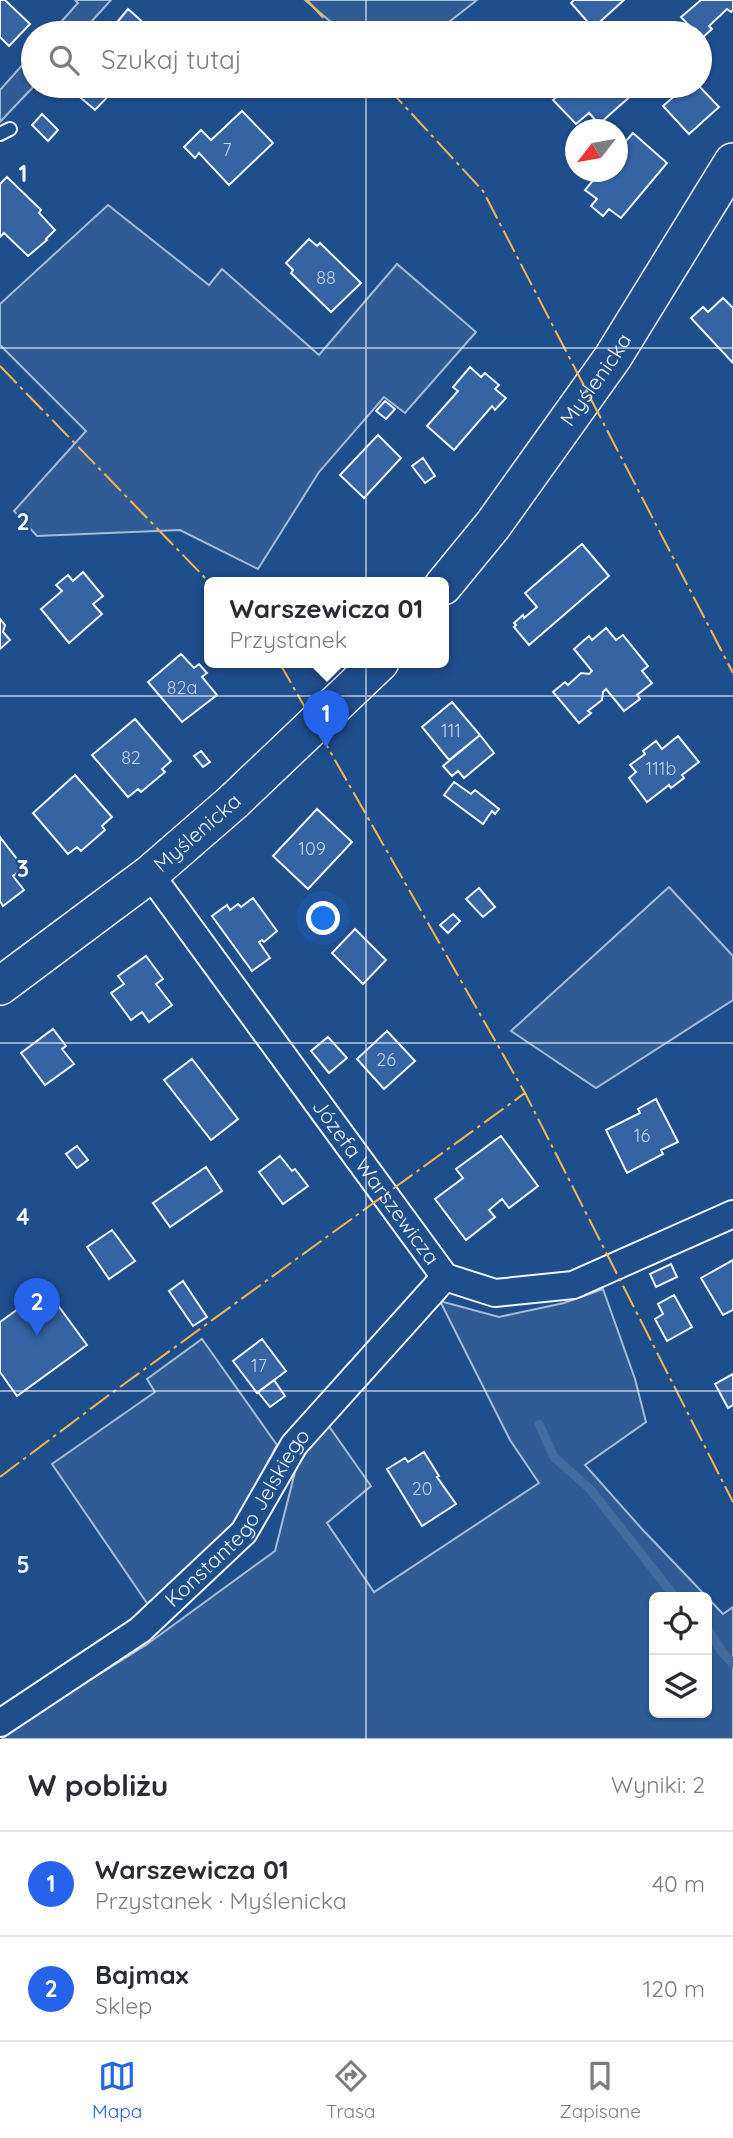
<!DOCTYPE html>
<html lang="pl">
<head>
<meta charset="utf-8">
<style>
  :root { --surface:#fff; --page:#f2f2f3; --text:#2b2b33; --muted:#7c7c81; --line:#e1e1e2; --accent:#2563eb }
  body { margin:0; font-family:Quicksand,sans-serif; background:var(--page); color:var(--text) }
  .controls { position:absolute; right:21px; bottom:21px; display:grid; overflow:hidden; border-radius:10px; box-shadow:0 2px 5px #0004 }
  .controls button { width:63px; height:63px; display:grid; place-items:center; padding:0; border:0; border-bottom:2px solid var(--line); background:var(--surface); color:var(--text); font:35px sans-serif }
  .compass { position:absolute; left:565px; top:119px; width:63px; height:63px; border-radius:50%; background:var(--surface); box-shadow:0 2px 5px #0004; rotate:239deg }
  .you { position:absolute; left:324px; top:919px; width:24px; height:24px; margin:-18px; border:5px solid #fff; border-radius:50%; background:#1a73e8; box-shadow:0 0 0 10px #1a73e833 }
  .badge { display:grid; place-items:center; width:46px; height:46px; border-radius:50%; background:var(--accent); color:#fff; font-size:23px; font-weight:700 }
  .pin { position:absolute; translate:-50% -58px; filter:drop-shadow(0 2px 4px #0008) }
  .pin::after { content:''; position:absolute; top:37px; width:24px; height:21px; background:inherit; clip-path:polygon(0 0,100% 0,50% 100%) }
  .popup { position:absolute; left:204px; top:577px; width:245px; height:91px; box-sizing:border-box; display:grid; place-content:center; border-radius:10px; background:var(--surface); filter:drop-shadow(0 2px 5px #0005); font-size:23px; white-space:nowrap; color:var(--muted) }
  .popup b { font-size:26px; color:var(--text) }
  .popup::after { content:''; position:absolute; left:50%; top:100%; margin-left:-14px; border:14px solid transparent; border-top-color:var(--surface) }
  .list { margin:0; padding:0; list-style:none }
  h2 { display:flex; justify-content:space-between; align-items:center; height:91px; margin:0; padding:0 28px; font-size:30px }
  h2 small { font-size:23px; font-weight:400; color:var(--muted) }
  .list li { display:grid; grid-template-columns:46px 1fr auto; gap:21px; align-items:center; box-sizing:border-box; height:105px; padding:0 28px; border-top:2px solid var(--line) }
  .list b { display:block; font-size:26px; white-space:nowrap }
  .list p { margin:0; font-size:23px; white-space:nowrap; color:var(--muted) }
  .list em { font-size:23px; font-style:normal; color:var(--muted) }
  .icon { flex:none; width:38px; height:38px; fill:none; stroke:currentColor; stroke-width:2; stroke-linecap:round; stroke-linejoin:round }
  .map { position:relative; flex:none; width:733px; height:1739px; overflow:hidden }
  .search { position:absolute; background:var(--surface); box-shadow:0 2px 5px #0004; left:21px; right:21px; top:21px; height:77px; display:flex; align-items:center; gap:18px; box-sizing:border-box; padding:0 24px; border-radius:38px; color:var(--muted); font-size:26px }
  .sheet { height:301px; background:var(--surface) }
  nav { display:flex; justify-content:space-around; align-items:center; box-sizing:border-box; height:98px; border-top:2px solid var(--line); background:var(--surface); font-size:19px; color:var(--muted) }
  nav a { display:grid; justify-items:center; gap:4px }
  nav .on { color:var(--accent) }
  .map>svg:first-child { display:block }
  .green { fill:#305b95; stroke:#a8bbd7; stroke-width:2; fill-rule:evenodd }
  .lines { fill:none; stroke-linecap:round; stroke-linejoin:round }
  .stream { stroke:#446ba0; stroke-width:9 }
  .building { fill:#3563a3; stroke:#f2f6ff; stroke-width:2 }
  .lane-casing { stroke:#f2f6ff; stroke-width:16 }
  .street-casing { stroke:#f2f6ff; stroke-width:30 }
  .secondary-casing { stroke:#f2f6ff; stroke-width:40 }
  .lane { stroke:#1f4e8c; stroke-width:12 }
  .street { stroke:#1f4e8c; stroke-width:26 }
  .secondary { stroke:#1f4e8c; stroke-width:37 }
  .power { stroke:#ffb74d; stroke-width:2; stroke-dasharray:24 5 3.5 5; stroke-linecap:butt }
  .grid { fill:none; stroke:#f2f6ff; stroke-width:2; stroke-opacity:0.55 }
  .labels { text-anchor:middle; stroke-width:5; stroke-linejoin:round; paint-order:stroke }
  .number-label { font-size:18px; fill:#c3d1e8 }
  .street-label { font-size:21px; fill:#f2f6ff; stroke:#1f4e8c }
  .grid-label { font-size:23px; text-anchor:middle; font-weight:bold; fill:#f2f6ff; stroke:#1f4e8c; stroke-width:5; stroke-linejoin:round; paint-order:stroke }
</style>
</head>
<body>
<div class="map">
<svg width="733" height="1739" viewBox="0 0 733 1739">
  <rect width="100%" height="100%" fill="#1f4e8c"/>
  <!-- green -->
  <path class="green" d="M75,0H111L81,33H51L78,3Z
    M305,0H477L435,33H344Z
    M33,53L34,86L0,122V90Z
    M108,205L209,285L222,269L319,355L397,264L476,332L405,413L384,397L319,472L258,569L180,530L37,536L14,511L86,431L0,345V304Z
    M669,887L733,956V1000L596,1088L511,1031Z
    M603,1289L635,1379L646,1422L585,1465L642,1529L723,1614L733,1607V1739H2L23,1722L146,1645L275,1551L296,1468L326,1422L371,1486L327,1523L374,1592L539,1483L510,1440L440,1301L499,1317L564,1303ZM654,1597H707V1713H654Z
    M202,1339L277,1445L228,1538L151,1609L52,1464L155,1392L147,1379Z"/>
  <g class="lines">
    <!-- stream -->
    <path class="stream" d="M539,1424L554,1457L591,1490L675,1597
      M707,1628L722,1652L733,1664"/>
  </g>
  <!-- building -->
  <path class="building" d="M0,0H5L30,24L9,46L0,37Z
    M574,0H624L593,28L571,3Z
    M701,0H733V10L731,12L727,9L709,26L712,29L701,39L700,33H696L681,17Z
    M128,9L155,33H108Z
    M67,86H118L95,110Z
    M569,86H642L599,124L589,113L576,124L553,100Z
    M686,86H699L719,107L689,134L663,106Z
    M242,111L273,143L229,185L199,153L195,158L184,147L201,130L211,140Z
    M42,114L58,130L48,141L32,125Z
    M633,133L667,163L621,218L609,209L603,216L591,206L597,199L585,190L600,172H618V150Z
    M7,177L41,210L39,213L55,230L46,239L47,240L28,256L4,233L0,237V184Z
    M309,239L317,246L320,243L361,283L331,312L291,273L293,270L286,263Z
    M723,298L733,308V363L691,318L703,307L708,312Z
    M470,367L481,377L485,373L499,385L495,389L506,398L495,410L492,406L454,450L427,426L458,391L453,387Z
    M385,401L395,409L386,419L376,411Z
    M378,435L401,458L364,498L340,475Z
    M423,458L435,476L425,483L412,466Z
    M582,544L609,576L529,645L514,627L516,625L514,623L523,615L524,618L537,607L525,593Z
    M83,572L103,596L93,604L102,614L69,643L41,609L62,591L56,585L68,575L73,581Z
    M0,619L5,625L3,632L10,640L0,649Z
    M606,628L616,640L623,635L648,666L642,671L652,683L637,695L640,699L624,711L606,689L603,692L602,700L588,711L591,713L579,723L553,692L565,682L568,685L581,673L589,674L592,671L574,649L589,636L592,640Z
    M181,654L194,668L199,664L207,673L202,677L217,695L182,722L148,682Z
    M452,702L480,735L449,760L422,727Z
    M135,719L171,761L162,769L165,772L141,792L138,789L128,797L92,755Z
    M480,735L494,753L464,778L458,771L452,776L443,766Z
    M678,736L699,762L682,775L684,778L671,788L669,785L647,802L629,778L636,772L630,765L645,754L643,751L656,741L662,749Z
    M201,751L210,762L203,767L194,756Z
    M75,775L112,817L102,826L105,830L81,851L77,847L68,854L33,813Z
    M454,782L471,794L475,790L499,809L495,814L492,811L483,824L444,795Z
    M317,809L352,842L308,889L273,856Z
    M0,837L24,868L13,876L24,890L3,906L0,901Z
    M479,888L495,907L483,917L466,899Z
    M253,898L277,931L264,942L262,940L259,942L270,958L252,971L212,916L227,905L230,910L238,904L241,907Z
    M453,914L460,921L448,933L440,925Z
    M355,929L386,960L363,984L332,953Z
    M146,956L163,979L156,984L172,1005L149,1022L142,1012L131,1020L111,993L124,984L118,976Z
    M53,1029L66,1046L62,1049L74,1064L45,1085L21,1053Z
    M387,1031L415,1061L384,1089L357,1059Z
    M328,1037L347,1058L329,1073L311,1051Z
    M192,1059L238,1119L211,1140L164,1080Z
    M656,1099L678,1142L661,1150L663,1154L627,1173L606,1130L640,1113L638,1109Z
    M501,1136L538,1186L509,1208L502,1199L489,1210L495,1217L466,1240L435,1199L463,1178L456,1169Z
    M77,1146L88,1160L77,1168L66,1154Z
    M280,1156L292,1171L295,1169L308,1186L283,1204L259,1172Z
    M206,1167L222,1191L170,1227L153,1203Z
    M112,1230L135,1261L109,1279L87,1247Z
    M733,1260V1310L723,1315L701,1278Z
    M671,1264L677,1277L656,1287L650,1274Z
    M183,1281L207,1317L193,1326L169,1291Z
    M46,1289L87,1345L17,1396L0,1372V1322Z
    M674,1295L692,1327L667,1341L655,1319L663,1314L658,1304Z
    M262,1339L286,1371L257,1393L233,1361Z
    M733,1374V1405L728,1408L715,1384Z
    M274,1380L285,1396L270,1407L258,1392Z
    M424,1452L439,1476L437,1477L456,1504L422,1526L387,1469L405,1458L408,1462Z"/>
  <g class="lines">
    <!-- lane casing -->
    <g class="lane-casing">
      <path id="lane" d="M0,134L10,129"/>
    </g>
    <!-- street casing -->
    <g class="street-casing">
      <g id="street">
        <path id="s1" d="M150,874L445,1277L495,1293L573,1285L733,1214"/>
        <path id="s2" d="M0,1723L140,1630L244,1532L294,1445L445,1277"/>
      </g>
    </g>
    <!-- secondary casing -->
    <g class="secondary-casing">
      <g id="secondary">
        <path id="s3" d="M443,586L493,525L613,357L733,162"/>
        <path id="s4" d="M0,986L150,874L233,802L380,662"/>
      </g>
    </g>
    <!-- lane -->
    <use href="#lane" class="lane"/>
    <!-- street -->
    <use href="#street" class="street"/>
    <!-- secondary -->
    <use href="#secondary" class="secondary"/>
    <!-- power -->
    <path class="power" d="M307,0L337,33
      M386,86L483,191L733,673
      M0,366L209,582
      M279,662L525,1093L733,1502
      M0,1477L109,1395L525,1093"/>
  </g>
  <!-- grid -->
  <path class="grid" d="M366,0V33M366,86V1739M0,348H733M0,696H733M0,1043H733M0,1391H733"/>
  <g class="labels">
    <!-- number labels -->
    <g class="number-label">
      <text x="227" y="156">7</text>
      <text x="326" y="284">88</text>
      <text x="182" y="694">82a</text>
      <text x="451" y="737">111</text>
      <text x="131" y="764">82</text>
      <text x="661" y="775">111b</text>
      <text x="312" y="855">109</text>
      <text x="386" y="1066">26</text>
      <text x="642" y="1142">16</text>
      <text x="259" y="1372">17</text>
      <text x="422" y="1495">20</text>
    </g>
    <!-- street labels -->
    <g class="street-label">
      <text dy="7" stroke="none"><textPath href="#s3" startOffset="257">Myślenicka</textPath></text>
      <text dy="7" stroke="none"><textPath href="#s4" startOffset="250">Myślenicka</textPath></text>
      <text dy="7" stroke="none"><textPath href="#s1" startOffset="382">Józefa Warszewicza</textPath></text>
      <text dy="7" stroke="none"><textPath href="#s2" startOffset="318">Konstantego Jelskiego</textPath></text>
    </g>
  </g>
  <g class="grid-label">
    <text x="23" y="182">1</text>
    <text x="23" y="530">2</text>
    <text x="23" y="877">3</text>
    <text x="23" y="1225">4</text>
    <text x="23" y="1573">5</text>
  </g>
</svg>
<div class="controls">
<button><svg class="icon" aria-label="locate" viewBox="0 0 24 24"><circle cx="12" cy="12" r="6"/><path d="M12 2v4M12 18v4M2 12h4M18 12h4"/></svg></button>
<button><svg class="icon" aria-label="layers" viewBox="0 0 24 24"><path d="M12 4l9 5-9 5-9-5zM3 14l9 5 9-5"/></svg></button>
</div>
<svg class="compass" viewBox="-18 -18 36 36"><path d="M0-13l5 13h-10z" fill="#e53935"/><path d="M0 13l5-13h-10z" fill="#7c7c81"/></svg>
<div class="you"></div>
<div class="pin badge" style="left:326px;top:748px">1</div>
<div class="popup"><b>Warszewicza 01</b>Przystanek</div>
<div class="pin badge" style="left:37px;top:1336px">2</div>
<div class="search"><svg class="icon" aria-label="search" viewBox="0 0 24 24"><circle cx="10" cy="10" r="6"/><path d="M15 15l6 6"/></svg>Szukaj tutaj</div>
</div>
<section class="sheet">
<h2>W pobliżu<small>Wyniki: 2</small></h2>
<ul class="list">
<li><span class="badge">1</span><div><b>Warszewicza 01</b><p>Przystanek · Myślenicka</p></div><em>40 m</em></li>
<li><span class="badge">2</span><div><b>Bajmax</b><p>Sklep</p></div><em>120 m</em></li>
</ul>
</section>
<nav>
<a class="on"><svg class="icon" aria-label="map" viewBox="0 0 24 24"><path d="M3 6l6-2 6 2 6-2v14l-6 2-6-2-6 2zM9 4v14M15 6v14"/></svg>Mapa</a>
<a><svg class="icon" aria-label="directions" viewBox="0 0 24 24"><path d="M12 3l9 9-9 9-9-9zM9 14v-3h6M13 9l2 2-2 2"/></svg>Trasa</a>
<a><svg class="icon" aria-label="saved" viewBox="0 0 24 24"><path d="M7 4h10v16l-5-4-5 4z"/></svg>Zapisane</a>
</nav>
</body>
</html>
